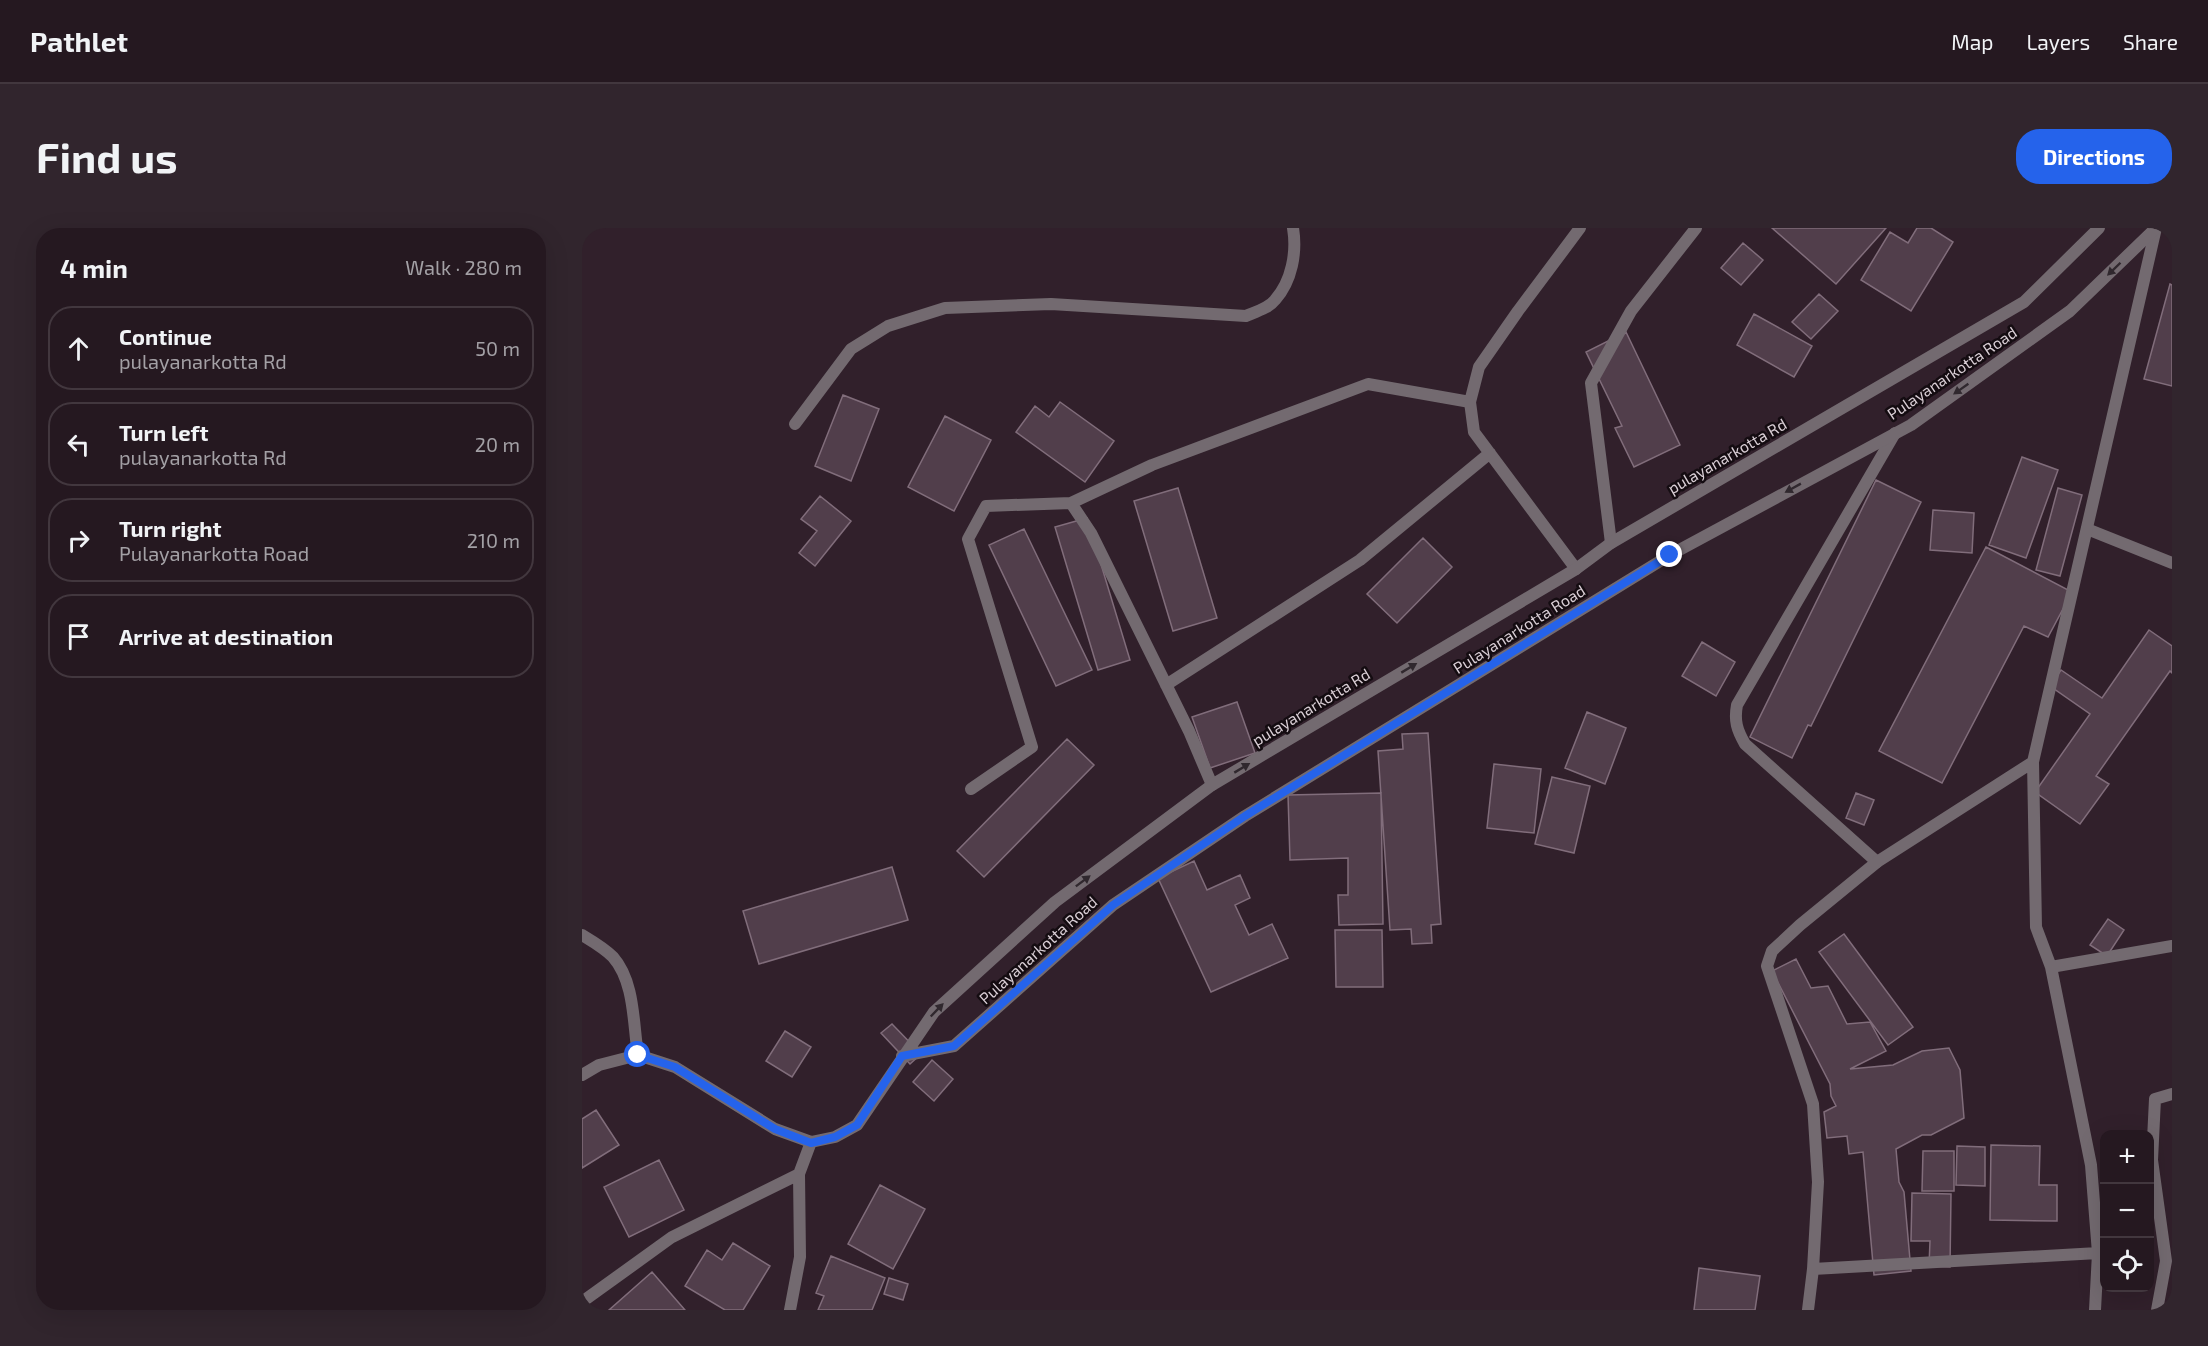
<!DOCTYPE html>
<html lang="en">
<head>
<meta charset="utf-8">
<style>
  :root { --surface:#251820; --page:#31252d; --text:#f1f3f6; --muted:#a3a0a5; --line:#42373e; --accent:#2563eb }
  body { margin:0; font-family:"Exo 2",sans-serif; background:var(--page); color:var(--text) }
  .controls { position:absolute; right:18px; bottom:18px; display:grid; overflow:hidden; border-radius:12px; box-shadow:0 6px 24px #0002 }
  .controls button { width:54px; height:54px; display:grid; place-items:center; padding:0; border:0; border-bottom:2px solid var(--line); background:var(--surface); color:var(--text); font:30px sans-serif }
  .stop { position:absolute; width:18px; height:18px; margin:-14px; border:4px solid #2563eb; border-radius:50%; background:#fff }
  .stop.end { background:#2563eb; border-color:#fff; box-shadow:0 2px 6px #0008 }
  .list { margin:0; padding:0; list-style:none }
  h2 { display:flex; justify-content:space-between; align-items:center; height:78px; margin:0; padding:0 24px; font-size:26px }
  h2 small { font-size:20px; font-weight:400; color:var(--muted) }
  .list li { display:grid; grid-template-columns:39px 1fr auto; gap:18px; align-items:center; box-sizing:border-box; height:84px; margin:0 12px 12px; padding:0 12px; border:2px solid var(--line); border-radius:24px }
  .list b { display:block; font-size:22px; white-space:nowrap }
  .list p { margin:0; font-size:20px; white-space:nowrap; color:var(--muted) }
  .list em { font-size:20px; font-style:normal; color:var(--muted) }
  .icon { flex:none; width:33px; height:33px; fill:none; stroke:currentColor; stroke-width:2; stroke-linecap:round; stroke-linejoin:round }
  .map { position:relative; flex:none; width:1590px; height:1082px; overflow:hidden; border-radius:24px }
  header { display:flex; align-items:center; gap:36px; box-sizing:border-box; height:84px; padding:0 30px; background:var(--surface); border-bottom:2px solid var(--line) }
  header strong { font-size:28px }
  nav { display:flex; gap:33px; margin-inline-start:auto; font-size:21px }
  .intro { display:flex; align-items:center; justify-content:space-between; box-sizing:border-box; height:144px; padding:0 36px }
  h1 { margin:0; font-size:42px }
  .button { padding:15px 27px; border-radius:24px; background:var(--accent); color:#fff; font-size:21px; font-weight:700 }
  main { display:flex; gap:36px; padding:0 36px }
  aside { flex:1; background:var(--surface); border-radius:24px; box-shadow:0 6px 24px #0002 }
  .map>svg:first-child { display:block }
  .building { fill:#513e4b; stroke:#816d7b; stroke-width:1.5 }
  .lines { fill:none; stroke-linecap:round; stroke-linejoin:round }
  .service { stroke:#736a70; stroke-width:12 }
  .minor { stroke:#736a70; stroke-width:12 }
  .tertiary { stroke:#736a70; stroke-width:12 }
  .oneway { fill:#30282e }
  .route { stroke:#2563eb; stroke-width:8 }
  .labels { text-anchor:middle; stroke-width:5; stroke-linejoin:round; paint-order:stroke }
  .street-label { font-size:16px; fill:#d9ced5; stroke:#140c11 }
</style>
</head>
<body>
<header>
<strong>Pathlet</strong>
<nav><a>Map</a><a>Layers</a><a>Share</a></nav>
</header>
<div class="intro"><h1>Find us</h1><a class="button">Directions</a></div>
<main>
<aside>
<h2>4 min<small>Walk · 280 m</small></h2>
<ul class="list">
<li><svg class="icon" aria-label="ahead" viewBox="0 0 24 24"><path d="M12 20V5M6 11l6-6 6 6"/></svg><div><b>Continue</b><p>pulayanarkotta Rd</p></div><em>50 m</em></li>
<li><svg class="icon" aria-label="left" viewBox="0 0 24 24"><path d="M17 20v-9H6M10 6l-5 5 5 5"/></svg><div><b>Turn left</b><p>pulayanarkotta Rd</p></div><em>20 m</em></li>
<li><svg class="icon" aria-label="right" viewBox="0 0 24 24"><path d="M7 20v-9h11M14 6l5 5-5 5"/></svg><div><b>Turn right</b><p>Pulayanarkotta Road</p></div><em>210 m</em></li>
<li><svg class="icon" aria-label="arrive" viewBox="0 0 24 24"><path d="M6 21V4h12l-3 4 3 4H6"/></svg><div><b>Arrive at destination</b></div></li>
</ul>
</aside>
<div class="map">
<svg width="1590" height="1082" viewBox="0 0 1590 1082">
  <rect width="100%" height="100%" fill="#31202b"/>
  <!-- building -->
  <path class="building" d="M1190,0H1304L1254,56Z
    M1335,0H1349L1371,14L1329,83L1279,52L1308,4L1326,15Z
    M1161,15L1181,32L1159,57L1139,40Z
    M1588,56L1590,57V158L1562,151Z
    M1237,66L1256,83L1229,111L1210,94Z
    M1172,86L1230,118L1212,149L1155,117Z
    M1044,104L1098,217L1052,239L1033,200L1040,198L1004,124Z
    M261,167L297,181L269,253L233,238Z
    M478,174L532,213L503,254L434,204L453,178L467,189Z
    M363,188L409,212L372,283L326,259Z
    M1440,229L1476,242L1444,330L1407,317Z
    M1294,252L1339,274L1229,498L1226,497L1210,530L1168,509Z
    M596,260L635,390L591,403L552,273Z
    M1476,260L1500,267L1478,348L1454,342Z
    M238,268L269,293L233,338L217,325L235,303L219,291Z
    M1351,282L1392,285L1390,325L1348,322Z
    M505,290L548,432L516,442L473,299Z
    M442,301L510,442L474,458L407,317Z
    M841,310L870,339L815,395L785,366Z
    M1404,319L1490,364L1466,409L1442,398L1360,555L1297,523Z
    M1567,402L1590,418V445L1588,443L1514,548L1527,556L1498,596L1453,564L1508,486L1468,458L1479,442L1520,470Z
    M1120,414L1153,434L1134,468L1100,448Z
    M655,474L673,525L628,540L610,489Z
    M1005,484L1044,500L1023,556L983,540Z
    M846,505L859,696L849,697L850,715L830,716L829,701L808,702L796,523L821,521L820,506Z
    M485,511L512,537L402,649L375,623Z
    M912,536L959,541L952,605L905,600Z
    M970,549L1008,558L992,625L953,616Z
    M799,565L801,696L757,697L756,667H766V630L708,632L706,567Z
    M1274,565L1292,572L1282,597L1264,590Z
    M612,633L625,662L658,647L668,670L653,677L667,707L690,696L706,730L629,764L576,650Z
    M310,639L326,692L177,736L161,683Z
    M1526,691L1542,702L1525,728L1508,717Z
    M753,702H800L801,759H754Z
    M1262,706L1331,799L1306,817L1237,724Z
    M1214,731L1229,760L1246,758L1265,796L1288,794L1304,823L1268,841L1311,837L1340,823L1367,820L1378,842L1382,890L1349,907H1340L1314,921L1317,954L1322,964L1329,1043L1292,1047L1281,924L1267,926L1265,908L1245,910L1242,884L1254,878L1249,868L1248,856L1190,743Z
    M310,796L339,826L328,836L299,805Z
    M203,803L229,819L210,849L184,833Z
    M350,832L371,851L352,873L331,854Z
    M14,882L37,917L0,940V891Z
    M1409,917L1458,918L1457,957H1475V993L1408,992Z
    M1375,918L1403,919V958L1374,957Z
    M1341,923H1372V963H1340Z
    M77,932L102,982L47,1009L22,959Z
    M298,957L343,981L311,1041L266,1016Z
    M1330,965L1369,966L1368,1039L1347,1038L1348,1013H1329Z
    M151,1015L188,1038L161,1082H143L103,1058L125,1022L140,1032Z
    M249,1028L303,1050L290,1082H236L242,1068L234,1065Z
    M1117,1040L1178,1048L1173,1082H1112Z
    M70,1044L103,1082H27Z
    M307,1050L326,1056L321,1072L302,1066Z"/>
  <g class="lines">
    <!-- service -->
    <path class="service" d="M213,196L269,121L306,98L363,80L469,76L664,88C673,84 687,80 693,72C710,53 715,24 711,0
      M489,275L570,237L786,156L888,174
      M1505,301L1590,335
      M1029,315L1009,155L1049,83L1114,0
      M994,341L892,204L888,174L897,139L936,83L998,0
      M584,457L778,332L908,225
      M389,561L450,519L386,311L404,278L489,275L509,305L607,503L630,557
      M1295,634L1163,516C1155,502 1152,493 1155,477L1313,205"/>
    <!-- minor -->
    <path class="minor" d="M0,707C10,713 22,720 31,729C53,754 51,796 56,827
      M1469,739L1590,718
      M1231,1041L1516,1025
      M0,1074L90,1009L217,946L229,914
      M208,1082L218,1029L217,946
      M1226,1082L1231,1041L1236,954L1231,876L1185,738L1190,723L1218,697L1295,634L1451,534
      M1513,1082L1516,1025L1509,937L1469,739L1454,699L1451,534L1574,0
      M1575,1082L1584,1033L1570,932L1573,871L1590,866"/>
    <!-- tertiary -->
    <path class="tertiary" d="M320,828L372,818L531,677L663,588L1088,327L1329,197L1488,83L1574,0
      M0,847L17,837L56,827L93,839L193,901L229,914L253,909L275,897L352,784L473,674L630,557L994,341L1029,315L1442,74L1517,0"/>
  </g>
  <!-- one-way arrows -->
  <defs><path id="oneway-solid" d="M-6-.8H1V-3.2L6.5 0L1 3.2V.8H-6Z" transform="scale(1.5)"/></defs>
  <g class="oneway">
    <use href="#oneway-solid" transform="translate(1532 41) rotate(136)"/>
    <use href="#oneway-solid" transform="translate(1379 161) rotate(145)"/>
    <use href="#oneway-solid" transform="translate(1211 260) rotate(151)"/>
    <use href="#oneway-solid" transform="translate(827 440) rotate(-31)"/>
    <use href="#oneway-solid" transform="translate(660 540) rotate(-31)"/>
    <use href="#oneway-solid" transform="translate(501 653) rotate(-37)"/>
    <use href="#oneway-solid" transform="translate(355 782) rotate(-46)"/>
  </g>
  <g class="lines">
    <!-- route -->
    <path class="route" d="M56,827L93,839L193,901L229,915L253,909L275,897L320,828L372,818L531,677L663,588L1088,327"/>
  </g>
  <g class="labels">
    <!-- street labels -->
    <g class="street-label">
      <text transform="translate(1370 145) rotate(-34)" y="6">Pulayanarkotta Road</text>
      <text transform="translate(1145 228) rotate(-30)" y="6">pulayanarkotta Rd</text>
      <text transform="translate(937 401) rotate(-32)" y="6">Pulayanarkotta Road</text>
      <text transform="translate(729 479) rotate(-31)" y="6">pulayanarkotta Rd</text>
      <text transform="translate(456 722) rotate(-42)" y="6">Pulayanarkotta Road</text>
    </g>
  </g>
</svg>
<div class="controls">
<button>+</button>
<button>−</button>
<button><svg class="icon" aria-label="locate" viewBox="0 0 24 24"><circle cx="12" cy="12" r="6"/><path d="M12 2v4M12 18v4M2 12h4M18 12h4"/></svg></button>
</div>
<div class="stop" style="left:56px;top:827px"></div>
<div class="stop end" style="left:1088px;top:327px"></div>
</div>
</main>
</body>
</html>
